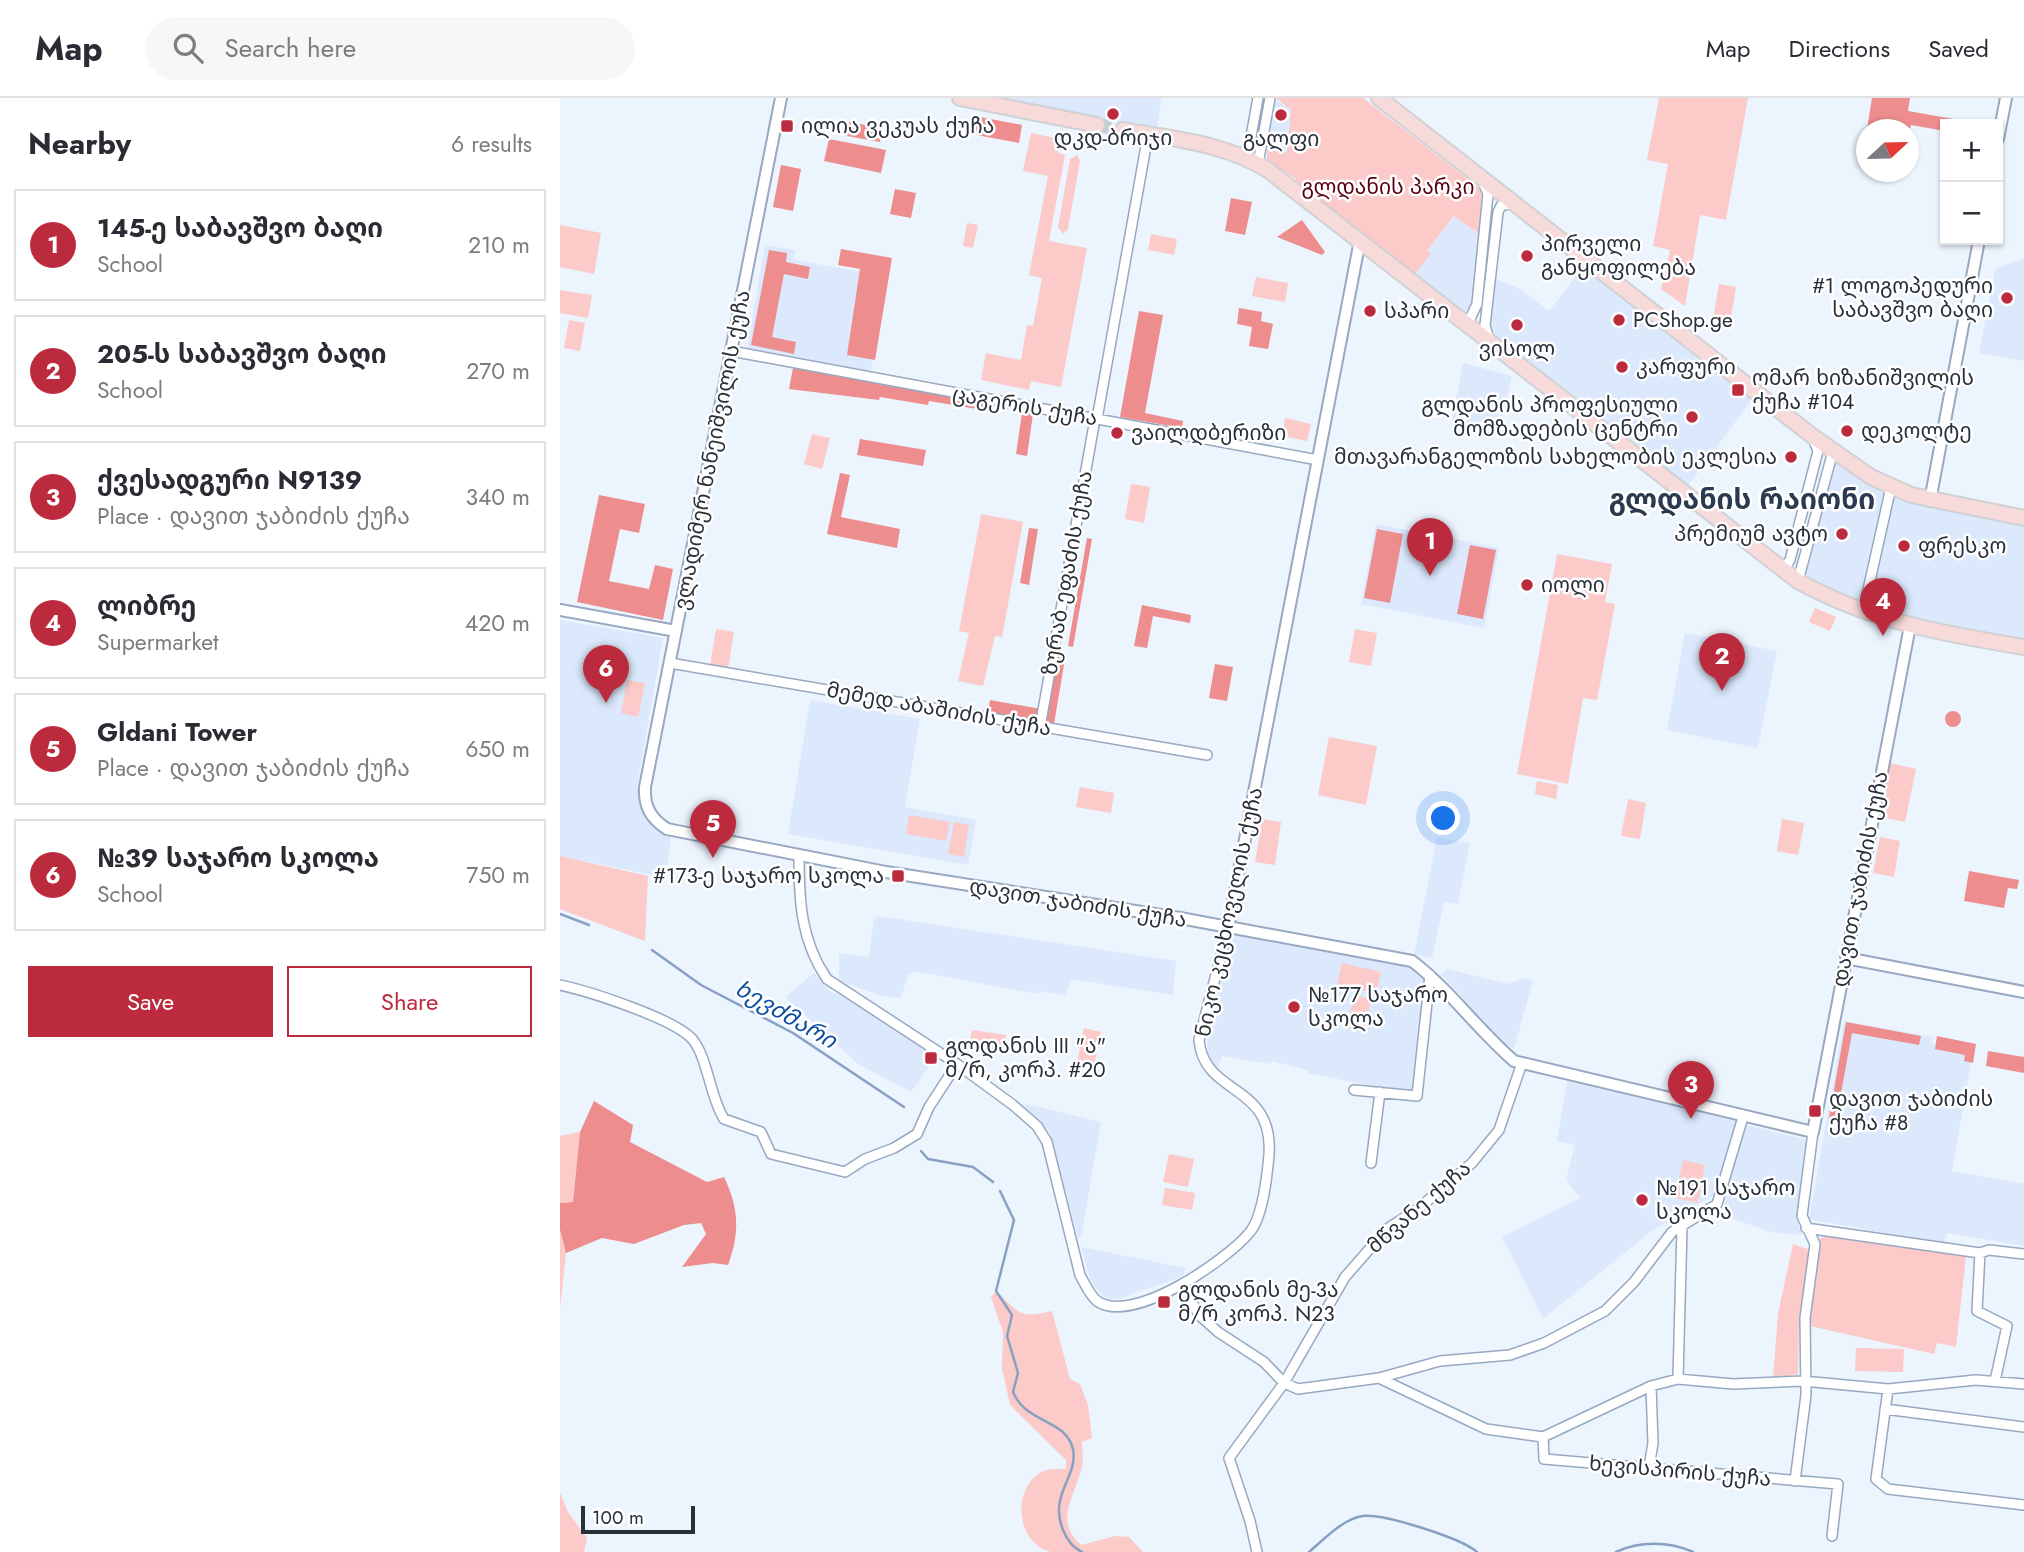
<!DOCTYPE html>
<html lang="en">
<head>
<meta charset="utf-8">
<style>
  :root { --surface:#fff; --page:#f7f7f7; --text:#2b2b33; --muted:#7c7c81; --line:#e1e1e2; --accent:#bc2b3d }
  body { margin:0; font-family:Jost,"Noto Sans Georgian",sans-serif; background:var(--page); color:var(--text) }
  .controls { position:absolute; right:21px; top:21px; display:grid; overflow:hidden; border-radius:0px; box-shadow:0 2px 5px #0004 }
  .controls button { width:63px; height:63px; display:grid; place-items:center; padding:0; border:0; border-bottom:2px solid var(--line); background:var(--surface); color:var(--text); font:35px sans-serif }
  .compass { position:absolute; left:1296px; top:21px; width:63px; height:63px; border-radius:50%; background:var(--surface); box-shadow:0 2px 5px #0004; rotate:68deg }
  .scale { position:absolute; left:21px; bottom:18px; width:114px; box-sizing:border-box; padding-left:7px; border:4px solid #29303a; border-top:0; font-size:19px; line-height:24px; white-space:nowrap; color:#29303a; -webkit-text-stroke:5px #fff; paint-order:stroke }
  .you { position:absolute; left:884px; top:721px; width:24px; height:24px; margin:-18px; border:5px solid #fff; border-radius:50%; background:#1a73e8; box-shadow:0 0 0 10px #1a73e833 }
  .badge { display:grid; place-items:center; width:46px; height:46px; border-radius:50%; background:var(--accent); color:#fff; font-size:23px; font-weight:700 }
  .pin { position:absolute; translate:-50% -58px; filter:drop-shadow(0 2px 4px #0008) }
  .pin::after { content:''; position:absolute; top:37px; width:24px; height:21px; background:inherit; clip-path:polygon(0 0,100% 0,50% 100%) }
  .list { margin:0; padding:0; list-style:none }
  h2 { display:flex; justify-content:space-between; align-items:center; height:91px; margin:0; padding:0 28px; font-size:30px }
  h2 small { font-size:23px; font-weight:400; color:var(--muted) }
  .list li { display:grid; grid-template-columns:46px 1fr auto; gap:21px; align-items:center; box-sizing:border-box; height:112px; margin:0 14px 14px; padding:0 14px; border:2px solid var(--line); border-radius:0px }
  .list b { display:block; font-size:26px; white-space:nowrap }
  .list p { margin:0; font-size:23px; white-space:nowrap; color:var(--muted) }
  .list em { font-size:23px; font-style:normal; color:var(--muted) }
  .actions { display:flex; gap:14px; padding:21px 28px }
  .actions a { flex:1; padding:16px 0; border:2px solid var(--accent); border-radius:0px; text-align:center; font-size:24px; color:var(--accent) }
  .actions .main { background:var(--accent); color:#fff }
  .icon { flex:none; width:38px; height:38px; fill:none; stroke:currentColor; stroke-width:2; stroke-linecap:round; stroke-linejoin:round }
  .map { position:relative; flex:none; width:1464px; height:1454px; overflow:hidden }
  header { display:flex; align-items:center; gap:42px; box-sizing:border-box; height:98px; padding:0 35px; background:var(--surface); border-bottom:2px solid var(--line) }
  header strong { font-size:33px }
  nav { display:flex; gap:38px; margin-inline-start:auto; font-size:24px }
  .search { width:490px; height:63px; background:var(--page); display:flex; align-items:center; gap:18px; box-sizing:border-box; padding:0 24px; border-radius:38px; color:var(--muted); font-size:26px }
  main { display:flex }
  aside { flex:1; background:var(--surface) }
  .map>svg:first-child { display:block }
  .built { fill:#dce9fd }
  .green { fill:#fbcac9 }
  .forest { fill:#ed8d8e }
  .lines { fill:none; stroke-linecap:round; stroke-linejoin:round }
  .stream { stroke:#88a0c2; stroke-width:2.5 }
  .primary-tunnel { stroke:#c5cdd7; stroke-width:14; stroke-dasharray:14 7; stroke-linecap:butt }
  .minor-casing { stroke:#97a8c1; stroke-width:12 }
  .tertiary-casing { stroke:#97a8c1; stroke-width:14 }
  .primary-casing { stroke:#d0d1d4; stroke-width:18 }
  .minor { stroke:#fff; stroke-width:9 }
  .tertiary { stroke:#fff; stroke-width:10 }
  .primary { stroke:#f7dada; stroke-width:14 }
  .poi-dot { fill:#bc2b3d; stroke:#fff; stroke-width:2.5 }
  .labels { text-anchor:middle; stroke-width:5; stroke-linejoin:round; paint-order:stroke }
  .poi-label { font-size:21px; fill:#29303a; stroke:#fff; text-anchor:start }
  .park-label { font-size:21px; fill:#580011; stroke:#fff }
  .street-label { font-size:21px; fill:#29303a; stroke:#fff }
  .water-label { font-size:23px; font-style:italic; fill:#0d4d9e; stroke:#fff }
  .district-label { font-size:28px; font-weight:bold; fill:#2c3a4f; stroke:#fff }
</style>
</head>
<body>
<header>
<strong>Map</strong>
<div class="search"><svg class="icon" aria-label="search" viewBox="0 0 24 24"><circle cx="10" cy="10" r="6"/><path d="M15 15l6 6"/></svg>Search here</div>
<nav><a>Map</a><a>Directions</a><a>Saved</a></nav>
</header>
<main>
<aside>
<h2>Nearby<small>6 results</small></h2>
<ul class="list">
<li><span class="badge">1</span><div><b>145-ე საბავშვო ბაღი</b><p>School</p></div><em>210 m</em></li>
<li><span class="badge">2</span><div><b>205-ს საბავშვო ბაღი</b><p>School</p></div><em>270 m</em></li>
<li><span class="badge">3</span><div><b>ქვესადგური N9139</b><p>Place · დავით ჯაბიძის ქუჩა</p></div><em>340 m</em></li>
<li><span class="badge">4</span><div><b>ლიბრე</b><p>Supermarket</p></div><em>420 m</em></li>
<li><span class="badge">5</span><div><b>Gldani Tower</b><p>Place · დავით ჯაბიძის ქუჩა</p></div><em>650 m</em></li>
<li><span class="badge">6</span><div><b>№39 საჯარო სკოლა</b><p>School</p></div><em>750 m</em></li>
</ul>
<div class="actions"><a class="main">Save</a><a>Share</a></div>
</aside>
<div class="map">
<svg width="1464" height="1454" viewBox="0 0 1464 1454">
  <rect width="100%" height="100%" fill="#ecf4fe"/>
  <!-- built -->
  <path class="built" d="M433,0H601L597,33Z
    M714,0L731,12L727,54L704,52Z
    M895,118L921,138L912,214L906,218L854,177L870,156L867,153Z
    M205,147L235,152L233,162L328,178L311,273L187,251Z
    M1464,160V263L1419,255L1435,171Z
    M1024,168L1193,300L1127,389L927,234L933,180L962,192L989,213Z
    M903,265L952,278L938,333L892,323Z
    M1275,362L1333,396L1359,406L1464,428V543L1321,515L1242,479L1270,366Z
    M816,426L939,450L924,530L801,506Z
    M0,522L103,540L77,689L81,690L79,703L91,723L111,738L106,780L0,758Z
    M1125,535L1217,553L1198,650L1107,632Z
    M250,602L360,621L345,709L416,722L408,767L228,736Z
    M877,739L910,745L898,806L884,804L872,860L854,857Z
    M318,818L616,863L613,897L511,881L505,897L479,893L478,896L354,873L348,877L341,900L322,898L279,883V855L309,859L314,820Z
    M675,836L854,870L867,884L855,994L852,996L748,975V972L711,963V966L662,958L657,972L652,968L648,957L647,939L658,878Z
    M887,871L948,886L964,880L973,883L954,951L943,945L881,876Z
    M254,875L271,894L306,908L378,957L351,994L298,966L225,899Z
    M1284,923L1373,939L1372,946L1413,953L1392,1073L1464,1086V1148L1387,1135L1384,1146L1249,1121Z
    M1007,983L1176,1023L1156,1096L1094,1131L983,1221L942,1139L1020,1100L1006,1082L1015,1047L997,1043Z
    M466,1006L541,1024L521,1140H518L490,1034L464,1009Z
    M1183,1026L1247,1042L1238,1125L1242,1137L1211,1134L1162,1117Z
    M521,1149L625,1170L623,1178L559,1201H550L543,1198L531,1184Z"/>
  <!-- green -->
  <path class="green" d="M716,0H803L922,92L919,136L894,118L867,153L871,156L854,177L735,85L736,81L707,62V52L727,54L731,12Z
    M1099,0H1188L1166,122L1140,117L1125,208L1101,191L1110,152L1093,148L1108,66L1087,62Z
    M471,35L500,41L498,55L505,57L489,143L527,150L501,289L471,283L469,292L421,282L426,255L461,262L467,227L473,228L482,180L469,177L488,78L463,73Z
    M517,57L520,63L508,131L503,136L498,129L510,61Z
    M407,125L418,127L413,150L403,148Z
    M0,127L41,135L34,176L0,169Z
    M591,136L617,141L614,157L588,152Z
    M696,179L728,185L725,204L692,198Z
    M1159,186L1176,189L1170,225L1153,222Z
    M0,192L32,197L28,220L0,215Z
    M9,222L25,225L20,253L4,250Z
    M725,320L751,326L747,343L722,338Z
    M252,336L270,340L262,371L244,366Z
    M571,386L590,389L584,425L565,421Z
    M421,416L463,424L442,539L435,538L423,588L398,583L409,535L399,533Z
    M997,456L1052,466L1045,504L1055,506L1037,602L1023,600L1008,686L957,676Z
    M1255,510L1276,519L1270,533L1249,524Z
    M156,531L174,534L168,571L150,568Z
    M795,531L817,535L811,568L789,564Z
    M67,582L85,585L78,619L61,615Z
    M769,639L817,648L806,707L758,697Z
    M1330,665L1356,671L1345,724L1320,719Z
    M977,683L998,687L996,701L975,696Z
    M520,689L554,695L551,715L516,709Z
    M1068,701L1086,705L1080,741L1061,738Z
    M349,717L390,724L386,743L346,736Z
    M702,721L721,724L715,767L695,764Z
    M1222,721L1244,725L1238,757L1217,753Z
    M394,724L409,727L404,759L388,756Z
    M1320,739L1340,743L1334,779L1313,775Z
    M0,758L88,778L85,843L0,811Z
    M782,865L821,874L816,895L777,887Z
    M794,897L811,901L804,934L787,930Z
    M524,930L541,934L534,968L517,965Z
    M412,932L446,937L443,955L409,950Z
    M20,1034L13,1104L0,1105V1038Z
    M609,1056L634,1061L628,1089L603,1084Z
    M1123,1062L1145,1067L1138,1105L1115,1100Z
    M605,1090L635,1095L632,1112L602,1107Z
    M0,1132L6,1155L0,1210Z
    M1267,1137L1406,1158L1396,1249L1377,1245L1374,1256L1246,1227L1260,1141Z
    M1233,1146L1250,1152L1239,1220L1238,1276L1213,1281L1218,1216Z
    M436,1193C460,1215 458,1221 492,1213L510,1281L520,1286L528,1307L532,1340L522,1344C522,1353 524,1363 521,1372C514,1400 494,1423 521,1447L555,1438L569,1439L583,1454C558,1454 513,1454 491,1454C455,1446 451,1387 484,1373C490,1371 499,1371 506,1371V1362L450,1307L442,1270L443,1234L431,1199Z
    M1296,1250L1344,1251L1343,1274L1295,1273Z
    M0,1395L8,1414L27,1440L24,1454H0Z"/>
  <!-- forest -->
  <path class="forest" d="M1312,0H1350L1348,13L1422,26H1385V33L1351,27L1349,36V32L1307,31Z
    M415,18L462,27L459,45L411,36Z
    M289,24L322,30L320,44L287,38Z
    M269,41L326,52L321,75L264,63Z
    M221,67L241,71L233,113L213,109Z
    M335,91L356,95L351,120L330,116Z
    M671,100L692,104L685,137L665,133Z
    M742,122L765,154L762,157L717,139Z
    M281,151L332,160L315,262L287,257L300,171L278,167Z
    M209,152L227,155L226,164L250,169L248,181L224,176L212,239L236,244L234,256L191,247Z
    M679,210L702,214L701,223L713,226L708,251L689,248L692,229L677,226Z
    M579,213L603,217L585,315L623,323L622,330L560,319Z
    M233,270L430,303L429,313L369,303L368,307L320,299L319,302L229,291Z
    M462,315L473,316L467,358L456,356Z
    M300,341L366,352L363,368L297,357Z
    M280,375L290,377L281,419L340,431L337,450L267,436Z
    M39,397L85,406L79,435L60,431L49,483L89,491L95,467L113,471L103,522L17,504Z
    M469,430L478,431L469,487L460,485Z
    M817,431L843,436L830,505L804,500Z
    M527,440L532,441L513,549L508,548Z
    M910,447L936,452L923,521L897,516Z
    M582,507L631,517L630,525L593,518L587,550L574,548Z
    M497,554L506,555L494,626L428,615L430,602L487,612Z
    M655,566L673,569L667,603L649,600Z
    M1385 621a8 8 0 1 1 16 0a8 8 0 1 1-16 0Z
    M1409,773L1459,782L1457,791L1448,790L1444,810L1404,803Z
    M1286,924L1361,938L1359,947L1292,935L1275,1028L1268,1026Z
    M1377,938L1416,946L1413,965L1404,963L1405,957L1375,951Z
    M1428,953L1464,959V975L1426,968Z
    M34,1003L73,1027L70,1044L147,1084L164,1079C179,1110 180,1135 168,1167L153,1165L122,1169L146,1136L141,1125L124,1127L74,1146L42,1140L6,1155L0,1132V1105L13,1104L20,1034Z"/>
  <g class="lines">
    <!-- stream -->
    <path class="stream" d="M0,816L29,827
      M92,852L141,887L233,935L344,1009
      M361,1053L368,1061L413,1069L433,1084
      M440,1093L454,1122L436,1193L452,1217L447,1238L458,1275L453,1294C466,1326 505,1320 513,1351C517,1370 503,1386 500,1403C496,1421 505,1446 522,1454
      M749,1454C763,1442 784,1420 803,1418C825,1416 901,1440 917,1454
      M1056,1454C1079,1443 1109,1443 1133,1454"/>
    <!-- primary-tunnel -->
    <path class="primary-tunnel" d="M537,27L563,32"/>
    <!-- minor casing -->
    <g class="minor-casing">
      <path id="minor" d="M682,59L690,44L698,0
        M698,66L710,0
        M903,223H909L917,206L928,96L923,84
        M929,242L925,227L938,114L941,108L953,105
        M171,253L758,362
        M537,321L588,37
        M1219,468H1226L1230,462L1258,353L1253,340
        M1238,483L1273,353
        M1303,514L1331,389
        M110,565L647,657
        M480,629L535,321
        M239,758C239,804 241,843 267,881L397,966L453,1007L477,1028L487,1044L520,1177C525,1186 529,1196 537,1203C572,1228 667,1162 690,1134C703,1118 707,1079 709,1057C714,984 644,999 639,942L668,830
        M0,887C28,893 116,921 133,942C148,961 150,999 164,1021L201,1034L211,1056L285,1074L305,1061L334,1050L357,1036L369,1009L397,966
        M794,992L857,998L870,877
        M811,1065L820,994
        M1246,1130L1420,1155L1429,1152L1464,1156
        M1420,1155L1417,1213L1447,1228L1435,1283
        M623,1188L639,1217L658,1234L704,1264L724,1285L738,1291L819,1280L880,1263L950,1257L984,1245L1045,1213L1074,1184L1112,1134L1157,1106L1183,1019
        M819,1280L926,1331L983,1339L1091,1288L1118,1281L1173,1286L1243,1283L1328,1291L1416,1282L1464,1286
        M1118,1281L1122,1129
        M1328,1291L1316,1381L1328,1391L1464,1407
        M1325,1311L1464,1329
        M983,1339L984,1361L1278,1386L1272,1438
        M1089,1369L1093,1345L1091,1288
        M1235,1383L1246,1297L1245,1220L1255,1146L1242,1118L1253,1034
        M697,1454L690,1423L669,1360L724,1285L785,1179L827,1131L859,1110L912,1065L939,1032L962,965"/>
    </g>
    <!-- tertiary casing -->
    <g class="tertiary-casing">
      <path id="tertiary" d="M221,0L85,689C84,708 90,720 107,731L326,774L620,820L852,863C890,892 918,932 954,963L1253,1034L1350,528
        M1438,41L1446,0
        M1370,403L1419,142
        M0,512L116,533
        M668,830L800,142
        M1286,860L1464,894"/>
    </g>
    <!-- primary casing -->
    <g class="primary-casing">
      <path id="primary" d="M400,0L537,27
        M819,0L1251,337L1311,379L1351,397L1464,420
        M563,32C613,41 664,45 708,72L1238,483C1309,523 1385,536 1464,549"/>
    </g>
    <!-- minor -->
    <use href="#minor" class="minor"/>
    <!-- tertiary -->
    <use href="#tertiary" class="tertiary"/>
    <!-- primary -->
    <use href="#primary" class="primary"/>
  </g>
  <!-- markers -->
  <g class="poi-dot">
    <circle cx="553" cy="16" r="7"/>
    <circle cx="721" cy="17" r="7"/>
    <rect x="220" y="21" width="14" height="14" rx="3.5"/>
    <circle cx="967" cy="158" r="7"/>
    <circle cx="1447" cy="200" r="7"/>
    <circle cx="810" cy="213" r="7"/>
    <circle cx="1059" cy="222" r="7"/>
    <circle cx="957" cy="227" r="7"/>
    <circle cx="1062" cy="269" r="7"/>
    <rect x="1171" y="285" width="14" height="14" rx="3.5"/>
    <circle cx="1132" cy="319" r="7"/>
    <circle cx="1287" cy="333" r="7"/>
    <circle cx="557" cy="335" r="7"/>
    <circle cx="1231" cy="359" r="7"/>
    <circle cx="1282" cy="436" r="7"/>
    <circle cx="1344" cy="448" r="7"/>
    <circle cx="967" cy="487" r="7"/>
    <rect x="331" y="771" width="14" height="14" rx="3.5"/>
    <circle cx="734" cy="909" r="7"/>
    <rect x="364" y="953" width="14" height="14" rx="3.5"/>
    <rect x="1248" y="1006" width="14" height="14" rx="3.5"/>
    <circle cx="1082" cy="1102" r="7"/>
    <rect x="597" y="1197" width="14" height="14" rx="3.5"/>
  </g>
  <g class="labels">
    <!-- poi labels -->
    <g class="poi-label">
      <text x="241" y="35">ილია ვეკუას ქუჩა</text>
      <text x="553" y="47" text-anchor="middle">დკდ-ბრიჯი</text>
      <text x="721" y="48" text-anchor="middle">გალფი</text>
      <text x="981" y="153">პირველი<tspan x="981" dy="24">განყოფილება</tspan></text>
      <text x="1433" y="195" text-anchor="end">#1 ლოგოპედური<tspan x="1433" dy="24">საბავშვო ბაღი</tspan></text>
      <text x="824" y="220">სპარი</text>
      <text x="1073" y="229">PCShop.ge</text>
      <text x="957" y="258" text-anchor="middle">ვისოლ</text>
      <text x="1076" y="276">კარფური</text>
      <text x="1192" y="287">ომარ ხიზანიშვილის<tspan x="1192" dy="24">ქუჩა #104</tspan></text>
      <text x="1118" y="314" text-anchor="end">გლდანის პროფესიული<tspan x="1118" dy="24">მომზადების ცენტრი</tspan></text>
      <text x="1301" y="340">დეკოლტე</text>
      <text x="571" y="342">ვაილდბერიზი</text>
      <text x="1217" y="366" text-anchor="end">მთავარანგელოზის სახელობის ეკლესია</text>
      <text x="1268" y="443" text-anchor="end">პრემიუმ ავტო</text>
      <text x="1358" y="455">ფრესკო</text>
      <text x="981" y="494">იოლი</text>
      <text x="324" y="785" text-anchor="end">#173-ე საჯარო სკოლა</text>
      <text x="748" y="904">№177 საჯარო<tspan x="748" dy="24">სკოლა</tspan></text>
      <text x="385" y="955">გლდანის III "ა"<tspan x="385" dy="24">მ/რ, კორპ. #20</tspan></text>
      <text x="1269" y="1008">დავით ჯაბიძის<tspan x="1269" dy="24">ქუჩა #8</tspan></text>
      <text x="1096" y="1097">№191 საჯარო<tspan x="1096" dy="24">სკოლა</tspan></text>
      <text x="618" y="1199">გლდანის მე-3ა<tspan x="618" dy="24">მ/რ კორპ. N23</tspan></text>
    </g>
    <!-- park labels -->
    <g class="park-label">
      <text x="828" y="96">გლდანის პარკი</text>
    </g>
    <!-- street labels -->
    <g class="street-label">
      <text transform="translate(465 308) rotate(10)" y="7">ცაგერის ქუჩა</text>
      <text transform="translate(152 352) rotate(-79)" y="7">ვლადიმერ ნანეიშვილის ქუჩა</text>
      <text transform="translate(507 475) rotate(-80)" y="7">ზურაბ ეფაძის ქუჩა</text>
      <text transform="translate(379 611) rotate(10)" y="7">მემედ აბაშიძის ქუჩა</text>
      <text transform="translate(1300 781) rotate(-79)" y="7">დავით ჯაბიძის ქუჩა</text>
      <text transform="translate(518 805) rotate(9)" y="7">დავით ჯაბიძის ქუჩა</text>
      <text transform="translate(669 814) rotate(-78)" y="7">ნიკო კეცხოველის ქუჩა</text>
      <text transform="translate(859 1109) rotate(-41)" y="7">მწვანე ქუჩა</text>
      <text transform="translate(1120 1373) rotate(5)" y="7">ხევისპირის ქუჩა</text>
    </g>
    <!-- water labels -->
    <g class="water-label">
      <text transform="translate(226 916) rotate(30)" y="8">ხევძმარი</text>
    </g>
    <!-- district labels -->
    <g class="district-label">
      <text x="1182" y="411">გლდანის რაიონი</text>
    </g>
  </g>
</svg>
<div class="controls">
<button>+</button>
<button>−</button>
</div>
<svg class="compass" viewBox="-18 -18 36 36"><path d="M0-13l5 13h-10z" fill="#e53935"/><path d="M0 13l5-13h-10z" fill="#7c7c81"/></svg>
<div class="scale">100 m</div>
<div class="you"></div>
<div class="pin badge" style="left:870px;top:478px">1</div>
<div class="pin badge" style="left:1162px;top:593px">2</div>
<div class="pin badge" style="left:1131px;top:1021px">3</div>
<div class="pin badge" style="left:1323px;top:538px">4</div>
<div class="pin badge" style="left:153px;top:760px">5</div>
<div class="pin badge" style="left:46px;top:605px">6</div>
</div>
</main>
</body>
</html>
